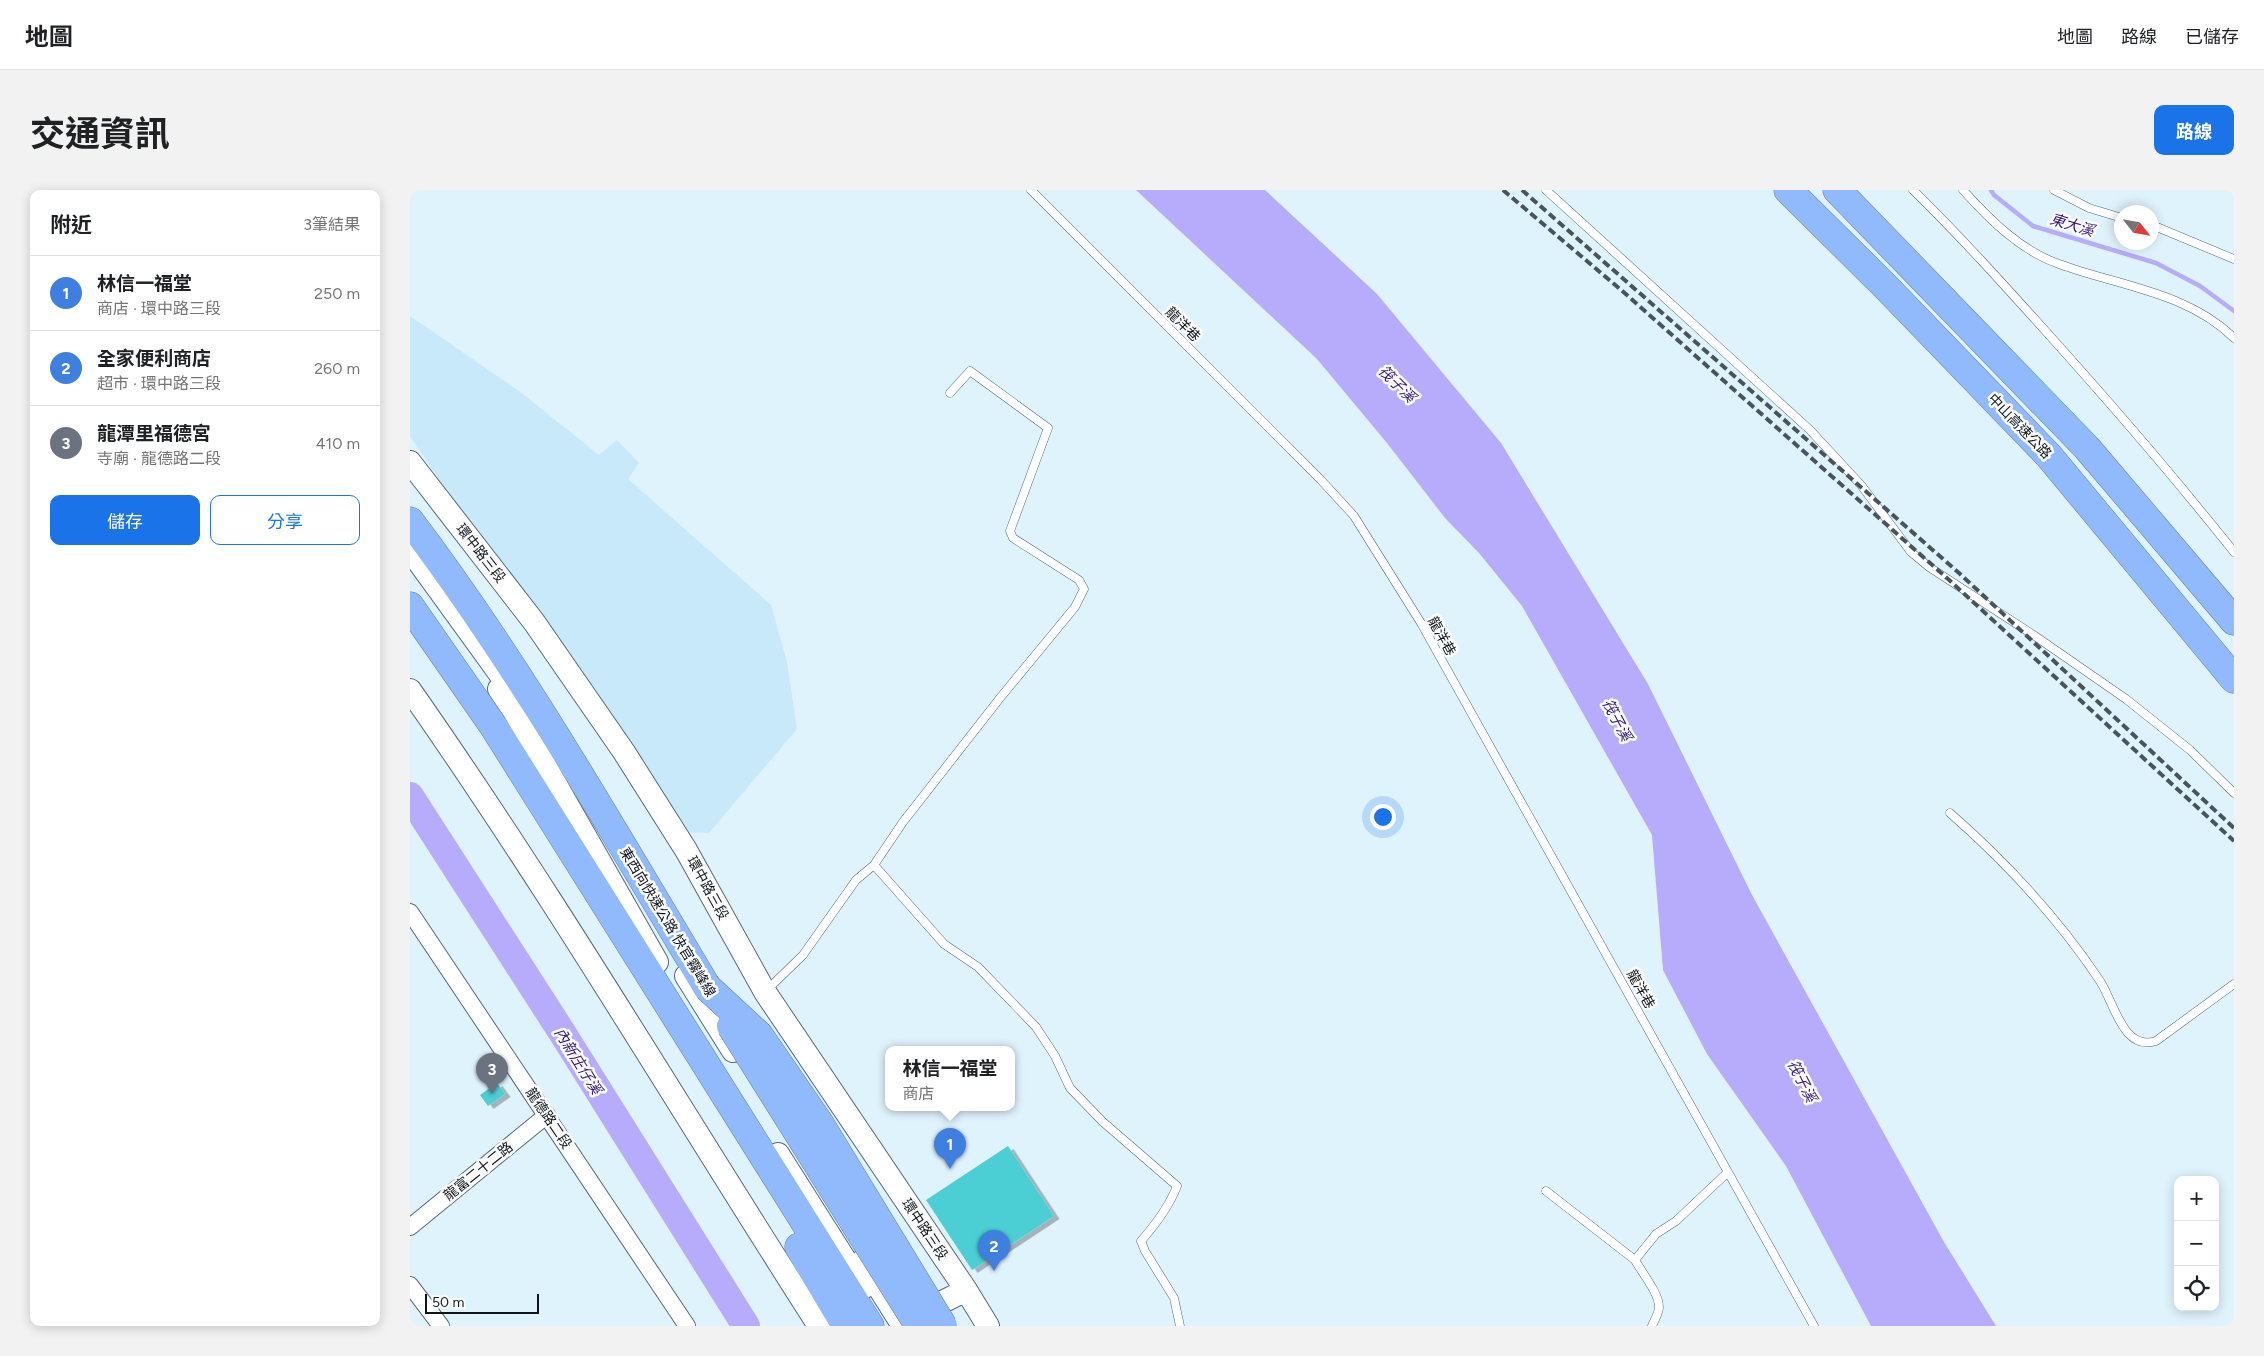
<!DOCTYPE html>
<html lang="zh-TW">
<head>
<meta charset="utf-8">
<style>
  :root { --surface:#fff; --page:#f2f2f2; --text:#202124; --muted:#757577; --line:#e0e0e0; --accent:#1a73e8 }
  body { margin:0; font-family:Figtree,"Noto Sans TC",sans-serif; background:var(--page); color:var(--text) }
  .controls { position:absolute; right:15px; bottom:15px; display:grid; overflow:hidden; border-radius:10px; box-shadow:0 2px 12px #0003 }
  .controls button { width:45px; height:45px; display:grid; place-items:center; padding:0; border:0; border-bottom:1px solid var(--line); background:var(--surface); color:var(--text); font:25px sans-serif }
  .compass { position:absolute; left:1704px; top:15px; width:45px; height:45px; border-radius:50%; background:var(--surface); box-shadow:0 2px 12px #0003; rotate:121deg }
  .scale { position:absolute; left:15px; bottom:12px; width:114px; box-sizing:border-box; padding-left:5px; border:2px solid #0d151a; border-top:0; font-size:14px; line-height:18px; white-space:nowrap; color:#0d151a; -webkit-text-stroke:4px #fcfcfc; paint-order:stroke }
  .you { position:absolute; left:972px; top:626px; width:18px; height:18px; margin:-12px; border:4px solid #fff; border-radius:50%; background:#1a73e8; box-shadow:0 0 0 8px #1a73e833 }
  .badge { display:grid; place-items:center; width:32px; height:32px; border-radius:50%; background:var(--accent); color:#fff; font-size:16px; font-weight:700 }
  .pin { position:absolute; translate:-50% -41px; filter:drop-shadow(0 1px 2px #0008) }
  .pin::after { content:''; position:absolute; top:26px; width:18px; height:15px; background:inherit; clip-path:polygon(0 0,100% 0,50% 100%) }
  .popup { position:absolute; left:475px; top:856px; width:130px; height:65px; box-sizing:border-box; display:grid; place-content:center; border-radius:10px; background:var(--surface); filter:drop-shadow(0 1px 4px #0005); font-size:16px; white-space:nowrap; color:var(--muted) }
  .popup b { font-size:19px; color:var(--text) }
  .popup::after { content:''; position:absolute; left:50%; top:100%; margin-left:-10px; border:10px solid transparent; border-top-color:var(--surface) }
  .list { margin:0; padding:0; list-style:none }
  h2 { display:flex; justify-content:space-between; align-items:center; height:65px; margin:0; padding:0 20px; font-size:21px }
  h2 small { font-size:16px; font-weight:400; color:var(--muted) }
  .list li { display:grid; grid-template-columns:32px 1fr auto; gap:15px; align-items:center; box-sizing:border-box; height:75px; padding:0 20px; border-top:1px solid var(--line) }
  .list b { display:block; font-size:19px; white-space:nowrap }
  .list p { margin:0; font-size:16px; white-space:nowrap; color:var(--muted) }
  .list em { font-size:16px; font-style:normal; color:var(--muted) }
  .actions { display:flex; gap:10px; padding:15px 20px }
  .actions a { flex:1; padding:11px 0; border:1px solid var(--accent); border-radius:10px; text-align:center; font-size:18px; color:var(--accent) }
  .actions .main { background:var(--accent); color:#fff }
  .icon { flex:none; width:28px; height:28px; fill:none; stroke:currentColor; stroke-width:2; stroke-linecap:round; stroke-linejoin:round }
  .map { position:relative; flex:none; width:1824px; height:1136px; overflow:hidden; border-radius:10px }
  header { display:flex; align-items:center; gap:30px; box-sizing:border-box; height:70px; padding:0 25px; background:var(--surface); border-bottom:1px solid var(--line) }
  header strong { font-size:24px }
  nav { display:flex; gap:28px; margin-inline-start:auto; font-size:18px }
  .intro { display:flex; align-items:center; justify-content:space-between; box-sizing:border-box; height:120px; padding:0 30px }
  h1 { margin:0; font-size:35px }
  .button { padding:12px 22px; border-radius:10px; background:var(--accent); color:#fff; font-size:18px; font-weight:700 }
  main { display:flex; gap:30px; padding:0 30px }
  aside { flex:1; background:var(--surface); border-radius:10px; box-shadow:0 2px 12px #0003 }
  .map>svg:first-child { display:block }
  .built { fill:#c8e9f9 }
  .water { fill:#b6acfb }
  .lines { fill:none; stroke-linecap:round; stroke-linejoin:round }
  .stream { stroke:#b6acfb; stroke-width:4.5 }
  .river { stroke:#b6acfb; stroke-width:28 }
  .building { fill:#4ccfd4; filter:url(#shadow) }
  .lane-casing { stroke:#556a75; stroke-width:9 }
  .street-casing { stroke:#556a75; stroke-width:18 }
  .secondary-casing { stroke:#556a75; stroke-width:24 }
  .highway-casing { stroke:#6280ac; stroke-width:29 }
  .lane { stroke:#fff; stroke-width:8 }
  .street { stroke:#fff; stroke-width:16 }
  .secondary { stroke:#fff; stroke-width:22 }
  .highway { stroke:#90bafb; stroke-width:28 }
  .rail { stroke:#49545a; stroke-width:4; stroke-dasharray:8 4; stroke-linecap:butt }
  .highway-bridge-casing { stroke:#6280ac; stroke-width:29; stroke-linecap:butt }
  .highway-bridge { stroke:#90bafb; stroke-width:28 }
  .labels { text-anchor:middle; stroke-width:5; stroke-linejoin:round; paint-order:stroke }
  .street-label { font-size:14px; fill:#0d151a; stroke:#fcfcfc }
  .water-label { font-size:15px; font-style:italic; fill:#321670; stroke:#fcfcfc }
</style>
</head>
<body>
<header>
<strong>地圖</strong>
<nav><a>地圖</a><a>路線</a><a>已儲存</a></nav>
</header>
<div class="intro"><h1>交通資訊</h1><a class="button">路線</a></div>
<main>
<aside>
<h2>附近<small>3筆結果</small></h2>
<ul class="list">
<li><span class="badge" style="background:#3f7fe0">1</span><div><b>林信一福堂</b><p>商店 · 環中路三段</p></div><em>250 m</em></li>
<li><span class="badge" style="background:#3f7fe0">2</span><div><b>全家便利商店</b><p>超市 · 環中路三段</p></div><em>260 m</em></li>
<li><span class="badge" style="background:#6b7280">3</span><div><b>龍潭里福德宮</b><p>寺廟 · 龍德路二段</p></div><em>410 m</em></li>
</ul>
<div class="actions"><a class="main">儲存</a><a>分享</a></div>
</aside>
<div class="map">
<svg width="1824" height="1136" viewBox="0 0 1824 1136">
  <defs>
    <filter id="shadow"><feDropShadow dx="5.5" dy="3" stdDeviation="0" flood-color="#0004"/></filter>
  </defs>
  <rect width="100%" height="100%" fill="#dff3fd"/>
  <!-- built -->
  <path class="built" d="M0,126L109,201L189,265L207,250L229,273L218,289L361,415L377,472L387,539L299,643L266,642L0,246Z"/>
  <!-- water -->
  <path class="water" d="M726,0H855L967,104L1091,253L1238,494L1342,705L1534,1052L1586,1136H1461L1376,976L1297,864L1253,780L1242,645L1112,416L1069,363L1035,328L977,253L907,169Z"/>
  <g class="lines">
    <!-- stream -->
    <path class="stream" d="M1581,0L1584,5L1623,36L1746,73L1790,96L1824,121"/>
    <!-- river -->
    <path class="river" d="M0,606L153,844L336,1136"/>
  </g>
  <!-- building -->
  <path class="building" d="M87,893L95,904L78,916L70,905Z
    M598,956L644,1026L562,1080L516,1010Z"/>
  <g class="lines">
    <!-- lane casing -->
    <g class="lane-casing">
      <path id="lane" d="M621,0L911,290L944,326L1011,433L1404,1136
        M1136,0L1400,240L1451,295L1501,362L1519,377L1625,446L1716,509L1780,560L1824,603
        M1503,0C1551,47 1595,96 1640,146C1703,216 1765,288 1824,362
        M1553,0C1579,29 1611,61 1649,74C1709,96 1777,102 1824,148
        M1644,0L1679,18L1712,28
        M1742,35L1824,69
        M1540,623C1597,673 1648,728 1690,791C1704,812 1713,862 1746,851L1824,794
        M464,675L534,754L568,777L626,837L645,866L660,898L693,932L767,996C759,1017 746,1034 731,1051L735,1061L764,1108L770,1136
        M357,800L393,765L446,690L464,675L493,632L590,508L665,417L674,399L669,390L603,348L600,341L638,238L560,181L540,203
        M1136,1001L1225,1070
        M1242,1136C1244,1131 1249,1123 1249,1117C1249,1103 1232,1083 1225,1070L1246,1044L1266,1031L1318,982"/>
    </g>
    <!-- street casing -->
    <g class="street-casing">
      <path id="street" d="M0,722L277,1136
        M0,1037L137,925
        M0,1095L31,1136"/>
    </g>
    <!-- secondary casing -->
    <g class="secondary-casing">
      <path id="secondary" d="M0,272L124,432L214,562L276,660L355,802L556,1100L578,1136
        M0,360L108,509
        M89,499L104,521L247,772
        M0,500C145,707 273,924 409,1136
        M276,786L323,861
        M368,964L453,1098
        M452,1071L493,1136
        M507,1125L556,1100"/>
    </g>
    <!-- highway casing -->
    <g class="highway-casing">
      <path id="highway" d="M1378,0L1475,96L1639,266L1824,489
        M1427,0L1677,258L1824,431
        M0,331C111,478 202,639 297,797
        M0,416L84,537L460,1136
        M389,1057L436,1136"/>
    </g>
    <!-- lane -->
    <use href="#lane" class="lane"/>
    <!-- street -->
    <use href="#street" class="street"/>
    <!-- secondary -->
    <use href="#secondary" class="secondary"/>
    <!-- highway -->
    <use href="#highway" class="highway"/>
    <!-- rail -->
    <path class="rail" d="M1093,0L1210,99L1538,389L1824,651
      M1112,0L1549,383L1824,638"/>
    <!-- highway-bridge casing -->
    <g class="highway-bridge-casing">
      <path id="highway-bridge" d="M297,797L349,845L410,934L533,1136
        M321,836L509,1136"/>
    </g>
    <!-- highway-bridge -->
    <use href="#highway-bridge" class="highway-bridge"/>
  </g>
  <g class="labels">
    <!-- street labels -->
    <g class="street-label">
      <text transform="translate(773 134) rotate(45)" y="5">龍洋巷</text>
      <text transform="translate(1610 236) rotate(46)" y="5">中山高速公路</text>
      <text transform="translate(71 363) rotate(52)" y="5">環中路三段</text>
      <text transform="translate(1032 446) rotate(61)" y="5">龍洋巷</text>
      <text transform="translate(298 698) rotate(61)" y="5">環中路三段</text>
      <text transform="translate(258 732) rotate(59)" y="5">東西向快速公路 快官霧峰線</text>
      <text transform="translate(1231 799) rotate(61)" y="5">龍洋巷</text>
      <text transform="translate(139 928) rotate(56)" y="5">龍德路二段</text>
      <text transform="translate(68 981) rotate(-39)" y="5">龍富二十二路</text>
      <text transform="translate(515 1039) rotate(56)" y="5">環中路三段</text>
    </g>
    <!-- water labels -->
    <g class="water-label">
      <text transform="translate(1662 35) rotate(17)" y="5">東大溪</text>
      <text transform="translate(987 194) rotate(45)" y="5">筏子溪</text>
      <text transform="translate(1207 530) rotate(62)" y="5">筏子溪</text>
      <text transform="translate(168 871) rotate(58)" y="5">內新庄仔溪</text>
      <text transform="translate(1392 891) rotate(63)" y="5">筏子溪</text>
    </g>
  </g>
</svg>
<div class="controls">
<button>+</button>
<button>−</button>
<button><svg class="icon" aria-label="locate" viewBox="0 0 24 24"><circle cx="12" cy="12" r="6"/><path d="M12 2v4M12 18v4M2 12h4M18 12h4"/></svg></button>
</div>
<svg class="compass" viewBox="-18 -18 36 36"><path d="M0-13l5 13h-10z" fill="#e53935"/><path d="M0 13l5-13h-10z" fill="#757577"/></svg>
<div class="scale">50 m</div>
<div class="you"></div>
<div class="pin badge" style="left:540px;top:979px;background:#3f7fe0">1</div>
<div class="popup"><b>林信一福堂</b>商店</div>
<div class="pin badge" style="left:584px;top:1081px;background:#3f7fe0">2</div>
<div class="pin badge" style="left:82px;top:904px;background:#6b7280">3</div>
</div>
</main>
</body>
</html>
